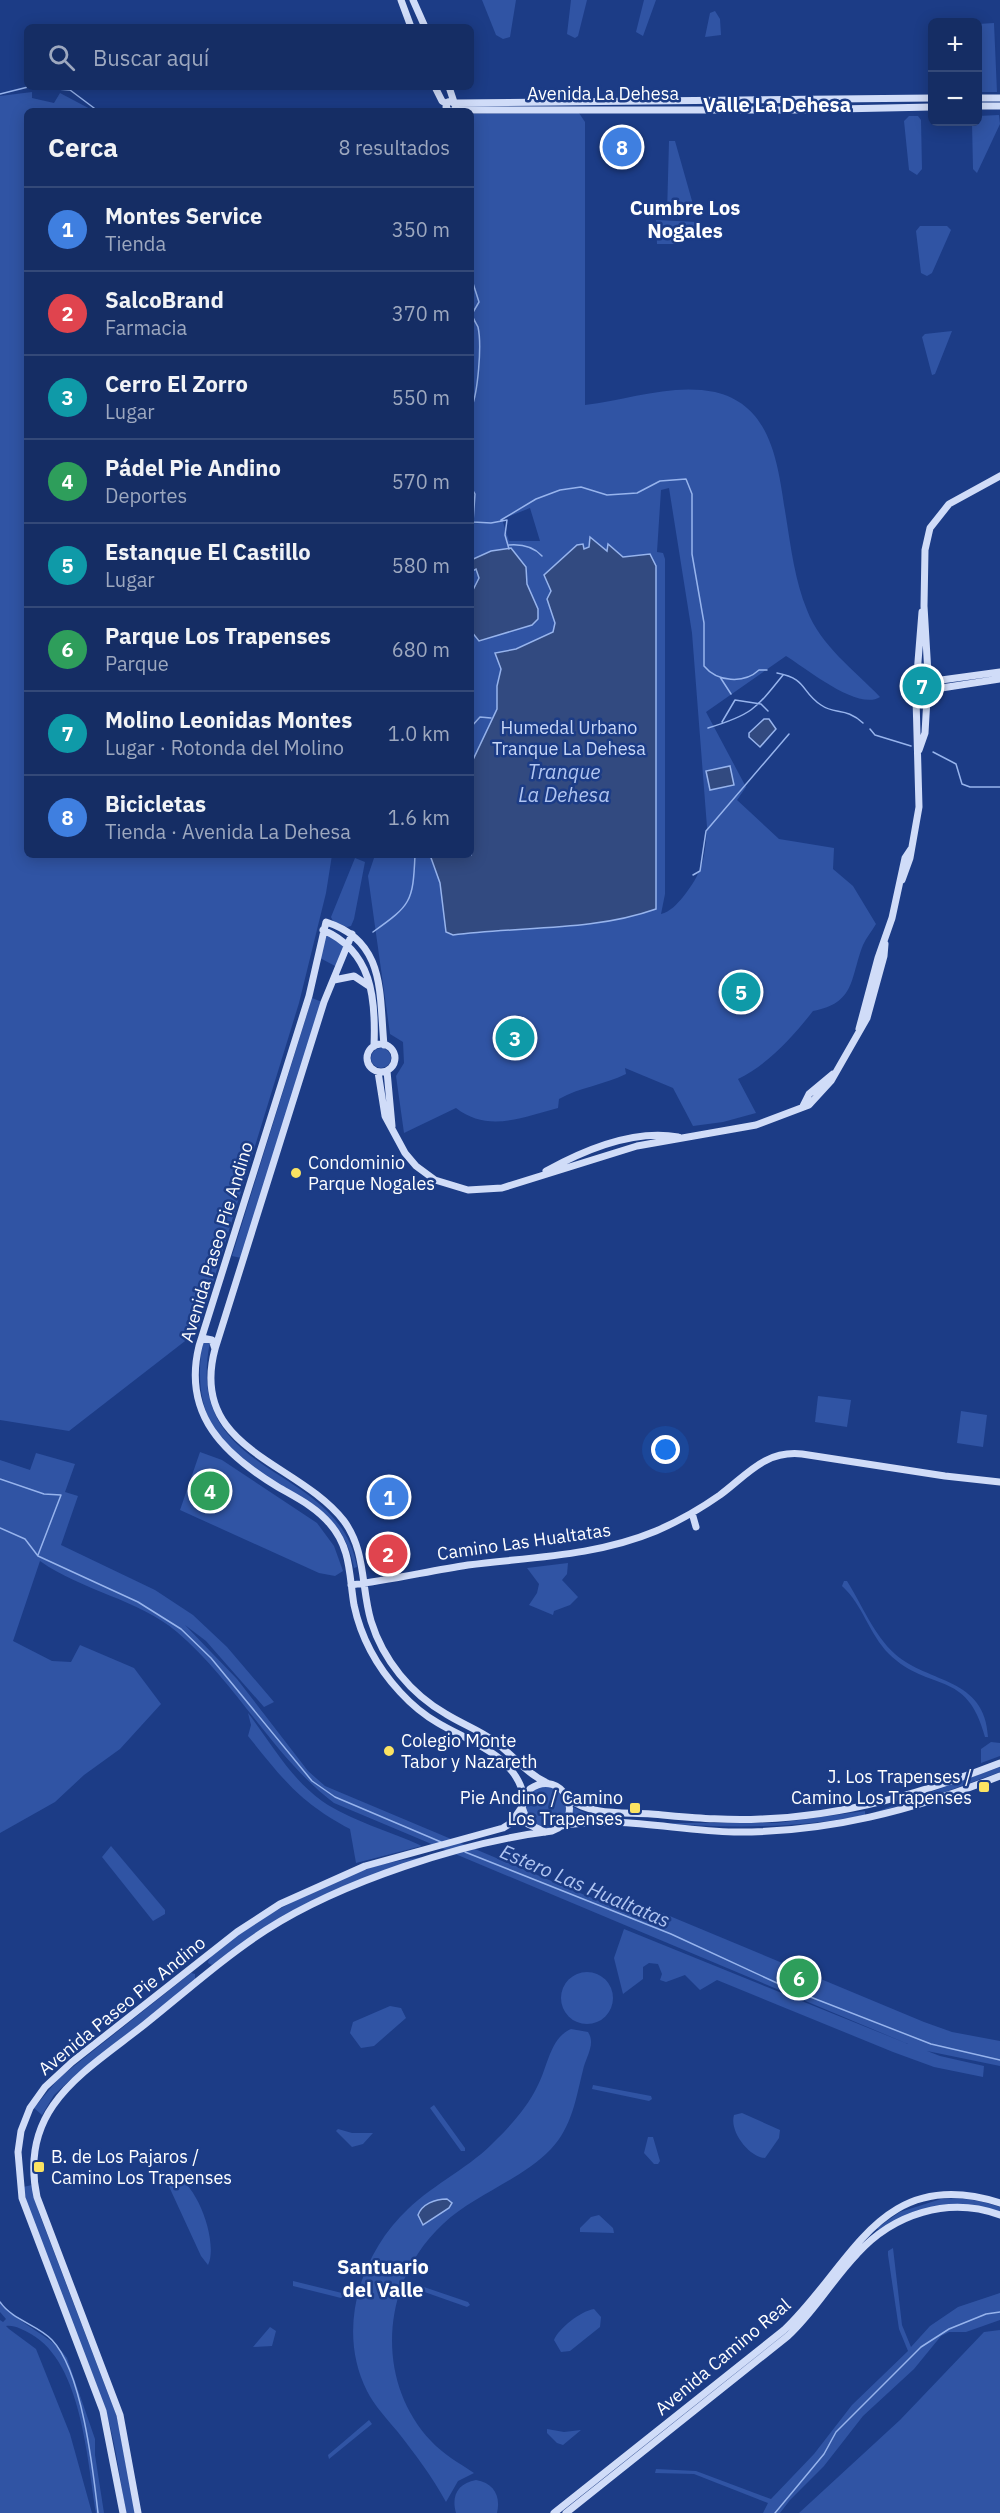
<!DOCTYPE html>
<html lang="es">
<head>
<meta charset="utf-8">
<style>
  :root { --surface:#152d64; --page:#1e356a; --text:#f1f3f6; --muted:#9da8bf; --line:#344978; --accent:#fbe362 }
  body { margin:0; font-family:"IBM Plex Sans",sans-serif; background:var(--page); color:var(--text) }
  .controls { position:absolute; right:18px; top:18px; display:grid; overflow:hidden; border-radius:9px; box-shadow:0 3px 15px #0003 }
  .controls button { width:54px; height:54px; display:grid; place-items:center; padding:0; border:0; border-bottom:2px solid var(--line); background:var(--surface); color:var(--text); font:30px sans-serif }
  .you { position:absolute; left:666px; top:1450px; width:21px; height:21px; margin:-15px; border:4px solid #fff; border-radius:50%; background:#1a73e8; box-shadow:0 0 0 9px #1a73e833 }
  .badge { display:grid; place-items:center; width:39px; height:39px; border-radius:50%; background:var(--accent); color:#fff; font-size:20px; font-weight:700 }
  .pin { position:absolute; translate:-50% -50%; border:3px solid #fff; box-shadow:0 2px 6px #0006 }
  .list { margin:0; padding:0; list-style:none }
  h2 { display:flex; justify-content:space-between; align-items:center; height:78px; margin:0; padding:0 24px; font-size:26px }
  h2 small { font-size:20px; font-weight:400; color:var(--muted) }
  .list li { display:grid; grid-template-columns:39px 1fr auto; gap:18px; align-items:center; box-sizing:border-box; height:84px; padding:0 24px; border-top:2px solid var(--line) }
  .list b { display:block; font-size:22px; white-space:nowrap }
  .list p { margin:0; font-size:20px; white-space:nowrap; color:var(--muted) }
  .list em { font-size:20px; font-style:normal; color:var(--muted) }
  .icon { flex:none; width:33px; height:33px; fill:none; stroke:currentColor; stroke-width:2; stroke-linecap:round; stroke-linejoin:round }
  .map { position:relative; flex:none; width:1000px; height:2513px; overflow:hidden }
  .search { position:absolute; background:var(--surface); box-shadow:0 3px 15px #0003; left:24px; top:24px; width:450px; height:66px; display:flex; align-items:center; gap:15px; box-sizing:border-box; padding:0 21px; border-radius:9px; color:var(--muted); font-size:22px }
  .panel { position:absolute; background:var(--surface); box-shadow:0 3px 15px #0003; left:24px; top:108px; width:450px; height:750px; border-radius:9px }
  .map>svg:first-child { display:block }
  .green { fill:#3054a4; fill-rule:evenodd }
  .water { fill:#324a80; stroke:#97b4ed; stroke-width:1.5 }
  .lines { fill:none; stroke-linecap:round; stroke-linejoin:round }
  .stream { stroke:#97b4ed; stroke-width:1.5 }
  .secondary { stroke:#d0dcf8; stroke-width:7 }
  .poi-dot { fill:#fbe362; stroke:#1c3c86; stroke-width:2 }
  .labels { text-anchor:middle; stroke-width:5; stroke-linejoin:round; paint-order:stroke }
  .street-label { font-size:18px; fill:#fff; stroke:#1c3c86 }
  .park-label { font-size:18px; fill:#c9d8f8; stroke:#1c3c86 }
  .poi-label { font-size:18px; fill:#fff; stroke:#1c3c86; text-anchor:start }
  .neighbourhood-label { font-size:20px; font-weight:bold; fill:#fff; stroke:#1c3c86 }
  .water-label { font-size:20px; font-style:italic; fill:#b0c5f2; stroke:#1c3c86 }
</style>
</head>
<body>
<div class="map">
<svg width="1000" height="2513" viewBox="0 0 1000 2513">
  <rect width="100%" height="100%" fill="#1c3c86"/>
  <!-- green -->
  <path class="green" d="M482,0H516L510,37L503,39L496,35Z
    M571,0H587L578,36L575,38L567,34Z
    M644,0H656L643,36L636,32Z
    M715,11L720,19L721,35L705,37L710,13Z
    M994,23L997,92H978V24Z
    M32,92V98L54,103L60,93L94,111H27V855H332L326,893L299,1003L198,1331L69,1431L0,1420V96Z
    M579,113L585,122V405C627,400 672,383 715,392C774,406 778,468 786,517C791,548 795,581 807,610C820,645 855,671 880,697C858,711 807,669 786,656L706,712L746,787L737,800L779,839L834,848L833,869L853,886L876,924C872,931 866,938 863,945C850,978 856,1003 813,1011C792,1038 768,1064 738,1079L756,1113L723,1122L693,1126L673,1088L625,1068L626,1074C604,1085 580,1087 559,1099L558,1108C523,1117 488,1133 456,1108L404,1133L396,1076L404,1063L403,1042L390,1034L368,876L375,855H471V114ZM669,488L692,633L707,827C705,858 703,872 683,897C677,904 670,912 661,914L665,894V559L663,553L657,552L661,490ZM530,508L540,541H509L502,519Z
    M909,116H918L921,120L922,169L917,175L909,170L904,121Z
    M978,116L999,115L1000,124L977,173L973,169L972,123L978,122Z
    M669,141H675L696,215L667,214Z
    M656,220L697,222L700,233L683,237L678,244H657Z
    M920,226H947L951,230L932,273L927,276L921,273L916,231Z
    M952,331L935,374L932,375L922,337L925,334Z
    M913 686a9 9 0 1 1 18 0a9 9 0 1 1-18 0Z
    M355,858L365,862L354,919L351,926L347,927L333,921L331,917Z
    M329,935L344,945L337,967L320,958L324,938Z
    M312,998L322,1002L241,1258L232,1256Z
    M371 1058a10 10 0 1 1 20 0a10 10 0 1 1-20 0Z
    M203,1340L210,1342C182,1481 339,1461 357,1567L354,1568C345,1522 321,1510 284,1488C219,1450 190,1417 203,1340Z
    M818,1396L851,1400L847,1427L815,1422Z
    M961,1411L987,1415L983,1447L957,1443Z
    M200,1452L222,1460L317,1523L334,1546L343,1571L335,1576L319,1573L180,1510Z
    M36,1453L75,1464L65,1492L78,1496L61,1545L155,1590L193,1615L227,1647L274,1702L264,1707L206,1641L185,1625L237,1679L308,1771L325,1786L630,1914L636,1902L924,2022L952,2032L1000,2041V2066L927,2051L940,2056L984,2066L983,2077L934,2067L893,2052L717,1980L700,1990L685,1975L666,1982L660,1980L662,1974L658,1964L649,1963L643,1967V1979L623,1994L614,1958L624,1929L908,2044L334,1803C272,1756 237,1683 177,1632C138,1599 82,1591 40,1561L13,1641L52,1661L71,1662L80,1645L134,1668L161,1704L120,1749L84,1775L55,1802L0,1833V1460L30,1470Z
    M568,1563L567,1574L562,1580L578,1597L570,1605L554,1611L553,1615L529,1605L537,1593L539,1584L527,1568Z
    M844,1581H847C862,1605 874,1635 895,1654C929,1684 985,1677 988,1737H985C967,1668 929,1693 889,1654C869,1634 863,1605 842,1586Z
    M248,1713C271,1743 290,1778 322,1801C351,1821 390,1831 422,1846L356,1863L350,1829C299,1802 283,1779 248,1736L251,1725Z
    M991,1742L1000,1743V1756L981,1763V1749Z
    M1000,1767V1772L934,1796L873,1813Z
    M525 1807a21 21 0 1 1 42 0a21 21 0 1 1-42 0Z
    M573,1807L589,1815L623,1816V1820H570Z
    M865,1811V1815C795,1829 728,1828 657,1823H777Z
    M111,1846L165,1910V1914L153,1921L102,1857Z
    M423,1857L317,1898L281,1917L212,1965L208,1963C212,1937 337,1879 364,1870C383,1863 403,1860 423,1857Z
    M561 1998a26 26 0 1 1 52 0a26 26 0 1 1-52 0Z
    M191,1973L195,1974V1980L69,2081L54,2095L42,2115L34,2108L59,2078Z
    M390,2006L401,2008L406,2018L374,2046L361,2048L350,2033L353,2022Z
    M571,2029L588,2032C596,2044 586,2057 583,2070C576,2098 572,2127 551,2149C520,2181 475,2194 443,2224C382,2280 373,2379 431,2441C443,2454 459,2463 474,2473L458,2481L446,2502C432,2476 415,2454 397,2431C387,2419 374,2405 367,2391C336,2330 360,2254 408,2209C435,2183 471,2167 497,2139C513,2123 528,2106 538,2085C548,2066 550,2038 571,2029Z
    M593,2085L651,2096L652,2099L649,2101L592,2089Z
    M434,2105L465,2148V2151H461L430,2108Z
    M742,2113L780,2130L779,2138L765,2158C749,2157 729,2131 734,2115Z
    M338,2129L352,2133H373L363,2144L352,2147L336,2131Z
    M648,2137H653L660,2161L658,2164H654L644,2153Z
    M171,2174C196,2179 219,2242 208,2265L201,2256L166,2180Z
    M32,2185L39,2213L117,2417L135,2513H126C119,2474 115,2434 101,2397C76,2327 38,2259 23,2187Z
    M941,2199C961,2197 981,2200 1000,2207V2212C955,2198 919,2206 879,2230L877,2228L900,2212Z
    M599,2215L613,2228L614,2233L580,2232V2228L591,2217Z
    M893,2248L902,2325L911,2347L930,2326L958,2307L1000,2293V2320L966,2332H949L941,2336L914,2369L863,2416L824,2466L790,2500L780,2513H763L768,2503L694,2474L655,2473L656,2469L696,2471L771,2499L814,2454L852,2405L908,2351L899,2329L888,2255V2251Z
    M293,2281L342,2293L344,2295L341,2298L293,2286Z
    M418,2285L468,2302L470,2305L467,2307L416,2289Z
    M0,2302C18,2325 51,2334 67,2358L95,2439V2455L104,2513H96C87,2460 82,2363 31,2334C23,2330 15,2325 6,2326L9,2329L36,2349L70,2434L92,2513H0V2320L3,2322L6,2319L0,2312Z
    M594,2309L601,2317L600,2327L570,2351L561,2352L554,2340C559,2328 581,2311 594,2309Z
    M270,2327L276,2331L272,2346L253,2347Z
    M1000,2330V2513H799L900,2420L984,2332Z
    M369,2420L372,2424L329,2459L328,2455Z
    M547,2429L564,2432L581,2430L563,2445L557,2443L547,2433Z
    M476,2480C494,2483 501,2496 497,2513H456C451,2496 458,2483 476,2480Z"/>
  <!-- water -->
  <path class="water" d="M590,537L607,551L608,544L623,557L650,554L656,566V909C591,932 520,926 453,935L446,932L440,883L430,855H471V764L497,709V686L501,669L495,653L516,649L553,632L555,623L547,599L551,591L544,575L577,545L583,544L584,549L589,547Z
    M511,548L526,567L527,584L538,609V619L532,625L479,641L471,631V594L479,578L476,569L471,572V560L491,551Z
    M764,719H769L776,729L760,747L749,737V733Z
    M730,766L734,785L710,790L706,771Z
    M447,2199L452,2203L449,2208L423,2225L418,2215C422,2204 435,2199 447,2199Z"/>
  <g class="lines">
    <!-- stream -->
    <path class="stream" d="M31,87L70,90L98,111
      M0,94L28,87
      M471,277L479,302L472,314C473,319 476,323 478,327C482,345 478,393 471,409
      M471,487L475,494L473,522L491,523L507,520L505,535L509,549
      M501,520L536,499L560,490L581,487L607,495L637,493L660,481L686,479L692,494V554L704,623V666C717,682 744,684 759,670H767
      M509,545C522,544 533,546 542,556
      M777,673C808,679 800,691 821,705C835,715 846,707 863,723
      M720,677L731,694
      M722,722L735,700L761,704L768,711
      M471,727L480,717L491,718
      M708,728C751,715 755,710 783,675
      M870,729L875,735L911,746
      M933,752L956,764L962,784L970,787H1000
      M693,875L700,871L706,831L789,734
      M373,932C411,905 413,902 415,855
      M0,1479L44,1494L61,1495L38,1555
      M0,1528L25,1539L38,1556L138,1602L181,1629L211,1658L312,1781L335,1797L441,1842
      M465,1852L671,1934L790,1989L931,2044L1000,2060
      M0,2302C12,2320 38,2325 52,2340C82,2371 93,2469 98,2513
      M775,2513L824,2454L836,2432L921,2347L949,2329L986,2314L1000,2312"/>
    <!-- secondary -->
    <path class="secondary" d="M401,0L411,27
      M413,0L425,27
      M435,87L442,101L447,104
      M449,87L454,102
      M978,98H1000
      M455,103L932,98
      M978,106H1000
      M454,110H792L932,107
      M449,111L446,107L448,102L452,101L456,106
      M909 686a13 13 0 1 1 26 0a13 13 0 1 1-26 0Z
      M917,674L922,612
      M928,674L924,606L925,550L930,528L949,504L1000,476
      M934,681L1000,672
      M935,689L1000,679
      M919,750L925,733L927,698
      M902,880L910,858L919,807L916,698
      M323,930C372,951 376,998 374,1046
      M352,934L324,1002L215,1349C188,1450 298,1461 344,1521C366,1551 361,1587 371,1621C383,1660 411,1694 446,1714C462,1724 479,1730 494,1741C512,1754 526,1773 547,1783
      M334,980L354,976L369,986
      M859,1029L878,958L892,918L905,858L911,849
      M367 1058a14 14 0 1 1 28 0a14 14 0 1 1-28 0Z
      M384,1045C379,993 386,941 326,922L309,996L199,1346C182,1415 225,1455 278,1487C297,1498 316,1507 330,1524C351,1548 349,1575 354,1605C361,1638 377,1667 400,1692C411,1704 424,1715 438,1723C470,1742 517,1756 524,1798
      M387,1071L392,1126
      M378,1072L385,1116L405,1153L416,1166L435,1180L468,1190L502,1188L637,1146L756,1125L809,1105L831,1081L867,1018L884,956L885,944
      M803,1106L809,1094L833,1074
      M546,1171C584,1150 635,1129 678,1137
      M202,1338L212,1340L215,1349
      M692,1513L696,1527
      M351,1585C391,1580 429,1571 468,1565C532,1557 596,1556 656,1531C679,1521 700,1509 720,1495C747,1475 765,1450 802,1454L945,1476L1000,1482
      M568,1798C590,1816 624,1812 651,1814C688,1817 724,1821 761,1819C845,1816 923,1793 1000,1763
      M561,1826C617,1815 677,1831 734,1832C827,1833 914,1810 1000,1776
      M123,2513L103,2411L22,2198L18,2152L21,2131L30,2108L45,2087L72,2062L237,1932L280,1904L365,1866L503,1828L511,1823L522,1807
      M138,2513L120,2415L37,2197C18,2108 83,2073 144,2025C184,1993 223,1958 266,1930C341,1882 463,1842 552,1831C588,1818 562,1767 530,1789L522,1807L528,1824L545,1832
      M554,2513L784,2330C852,2266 880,2164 1000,2203
      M566,2513L788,2336C815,2311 832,2280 857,2254C893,2214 948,2196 1000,2215"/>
  </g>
  <!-- markers -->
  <g class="poi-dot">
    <circle cx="296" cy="1173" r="6"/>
    <circle cx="389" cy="1751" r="6"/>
    <rect x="978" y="1781" width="12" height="12" rx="3"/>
    <rect x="629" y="1802" width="12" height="12" rx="3"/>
    <rect x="33" y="2161" width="12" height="12" rx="3"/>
  </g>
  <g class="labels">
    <!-- street labels -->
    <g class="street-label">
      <text x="603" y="100">Avenida La Dehesa</text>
      <text transform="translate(217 1242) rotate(-73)" y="6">Avenida Paseo Pie Andino</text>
      <text transform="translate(524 1542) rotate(-8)" y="6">Camino Las Hualtatas</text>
      <text transform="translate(122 2006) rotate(-39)" y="6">Avenida Paseo Pie Andino</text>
      <text transform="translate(723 2357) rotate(-40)" y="6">Avenida Camino Real</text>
    </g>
    <!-- park labels -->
    <g class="park-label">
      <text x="569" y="734">Humedal Urbano<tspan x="569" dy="21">Tranque La Dehesa</tspan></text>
    </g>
    <!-- poi labels -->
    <g class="poi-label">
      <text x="308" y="1169">Condominio<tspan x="308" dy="21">Parque Nogales</tspan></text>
      <text x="401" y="1747">Colegio Monte<tspan x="401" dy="21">Tabor y Nazareth</tspan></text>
      <text x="972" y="1783" text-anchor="end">J. Los Trapenses /<tspan x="972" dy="21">Camino Los Trapenses</tspan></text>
      <text x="623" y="1804" text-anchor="end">Pie Andino / Camino<tspan x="623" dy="21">Los Trapenses</tspan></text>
      <text x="51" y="2163">B. de Los Pajaros /<tspan x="51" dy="21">Camino Los Trapenses</tspan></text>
    </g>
    <!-- neighbourhood labels -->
    <g class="neighbourhood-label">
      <text x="777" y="112">Valle La Dehesa</text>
      <text x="685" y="215">Cumbre Los<tspan x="685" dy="23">Nogales</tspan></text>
      <text x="383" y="2274">Santuario<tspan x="383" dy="23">del Valle</tspan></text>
    </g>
    <!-- water labels -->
    <g class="water-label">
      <text x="564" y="779">Tranque<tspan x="564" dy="23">La Dehesa</tspan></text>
      <text transform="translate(585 1886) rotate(23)" y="7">Estero Las Hualtatas</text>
    </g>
  </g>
</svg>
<div class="controls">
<button>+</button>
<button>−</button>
</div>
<div class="you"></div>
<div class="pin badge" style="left:389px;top:1497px;background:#3f7fe0">1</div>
<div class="pin badge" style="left:388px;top:1554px;background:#e0444e">2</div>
<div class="pin badge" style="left:515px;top:1038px;background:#0f9aa8">3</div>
<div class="pin badge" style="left:210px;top:1491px;background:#2e9e5b">4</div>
<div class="pin badge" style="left:741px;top:992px;background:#0f9aa8">5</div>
<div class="pin badge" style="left:799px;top:1978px;background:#2e9e5b">6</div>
<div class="pin badge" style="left:922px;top:686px;background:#0f9aa8">7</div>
<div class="pin badge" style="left:622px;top:147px;background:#3f7fe0">8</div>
<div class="search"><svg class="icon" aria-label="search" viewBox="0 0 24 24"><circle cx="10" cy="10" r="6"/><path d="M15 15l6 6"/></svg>Buscar aquí</div>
<section class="panel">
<h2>Cerca<small>8 resultados</small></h2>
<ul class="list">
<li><span class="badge" style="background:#3f7fe0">1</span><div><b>Montes Service</b><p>Tienda</p></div><em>350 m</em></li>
<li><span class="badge" style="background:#e0444e">2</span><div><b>SalcoBrand</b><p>Farmacia</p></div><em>370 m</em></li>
<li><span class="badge" style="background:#0f9aa8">3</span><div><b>Cerro El Zorro</b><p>Lugar</p></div><em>550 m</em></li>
<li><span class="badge" style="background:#2e9e5b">4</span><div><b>Pádel Pie Andino</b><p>Deportes</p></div><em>570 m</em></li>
<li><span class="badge" style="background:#0f9aa8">5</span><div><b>Estanque El Castillo</b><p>Lugar</p></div><em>580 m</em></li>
<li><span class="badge" style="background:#2e9e5b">6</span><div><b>Parque Los Trapenses</b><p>Parque</p></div><em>680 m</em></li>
<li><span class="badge" style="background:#0f9aa8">7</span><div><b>Molino Leonidas Montes</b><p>Lugar · Rotonda del Molino</p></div><em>1.0 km</em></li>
<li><span class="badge" style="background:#3f7fe0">8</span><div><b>Bicicletas</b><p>Tienda · Avenida La Dehesa</p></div><em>1.6 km</em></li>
</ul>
</section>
</div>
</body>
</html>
